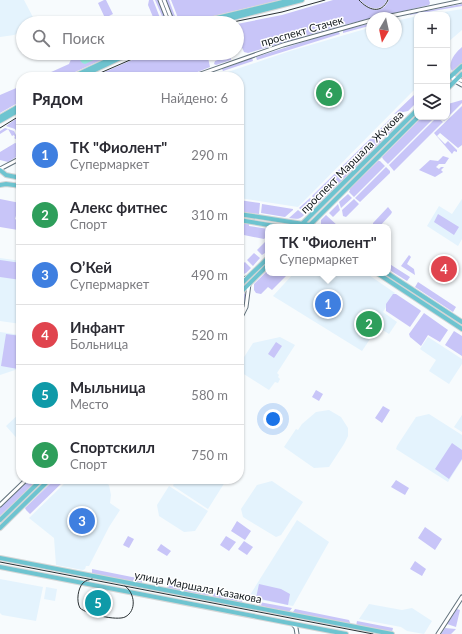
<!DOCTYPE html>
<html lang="ru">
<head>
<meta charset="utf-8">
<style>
  :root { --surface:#fff; --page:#f7f7f7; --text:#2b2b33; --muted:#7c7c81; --line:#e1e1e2; --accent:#b45309 }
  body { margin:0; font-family:Lato,sans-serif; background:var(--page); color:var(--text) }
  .controls { position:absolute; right:12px; top:12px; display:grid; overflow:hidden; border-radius:8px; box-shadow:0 1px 3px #0004 }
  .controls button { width:36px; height:36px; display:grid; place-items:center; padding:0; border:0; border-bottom:1px solid var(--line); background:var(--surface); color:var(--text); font:20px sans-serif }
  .compass { position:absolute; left:366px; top:12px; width:36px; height:36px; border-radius:50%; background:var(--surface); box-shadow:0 1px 3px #0004; rotate:189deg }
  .you { position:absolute; left:273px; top:419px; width:14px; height:14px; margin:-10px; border:3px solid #fff; border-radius:50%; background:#1a73e8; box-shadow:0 0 0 6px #1a73e833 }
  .badge { display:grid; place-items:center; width:26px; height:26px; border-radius:50%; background:var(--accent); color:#fff; font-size:13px; font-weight:700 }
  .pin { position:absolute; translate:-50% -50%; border:2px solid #fff; box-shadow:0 1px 4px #0006 }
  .popup { position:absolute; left:265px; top:224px; width:126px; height:52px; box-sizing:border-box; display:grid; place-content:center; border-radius:8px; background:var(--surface); filter:drop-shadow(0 1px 3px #0005); font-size:13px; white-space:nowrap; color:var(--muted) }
  .popup b { font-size:15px; color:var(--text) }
  .popup::after { content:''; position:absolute; left:50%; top:100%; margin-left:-8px; border:8px solid transparent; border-top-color:var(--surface) }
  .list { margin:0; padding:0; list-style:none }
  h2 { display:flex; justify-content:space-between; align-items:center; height:52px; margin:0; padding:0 16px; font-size:17px }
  h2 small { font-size:13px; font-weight:400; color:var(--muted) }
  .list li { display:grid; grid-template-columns:26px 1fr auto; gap:12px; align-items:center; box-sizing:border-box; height:60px; padding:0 16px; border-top:1px solid var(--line) }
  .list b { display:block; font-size:15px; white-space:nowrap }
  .list p { margin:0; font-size:13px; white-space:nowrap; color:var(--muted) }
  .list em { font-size:13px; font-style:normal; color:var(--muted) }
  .icon { flex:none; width:22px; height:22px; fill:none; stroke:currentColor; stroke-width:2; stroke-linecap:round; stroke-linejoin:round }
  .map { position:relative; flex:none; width:462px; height:634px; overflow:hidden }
  .search { position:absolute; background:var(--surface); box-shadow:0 1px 3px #0004; left:16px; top:16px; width:228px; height:44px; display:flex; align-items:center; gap:10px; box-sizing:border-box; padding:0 14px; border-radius:22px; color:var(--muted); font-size:15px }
  .panel { position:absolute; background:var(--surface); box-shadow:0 1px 3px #0004; left:16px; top:72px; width:228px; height:412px; border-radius:16px }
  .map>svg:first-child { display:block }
  .built { fill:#e4f3fd }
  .green { fill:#c8c5f8 }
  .water { fill:#97ede1 }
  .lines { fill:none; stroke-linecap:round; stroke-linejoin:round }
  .minor-casing { stroke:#62727c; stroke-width:5 }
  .major-casing { stroke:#d4d6d6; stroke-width:6 }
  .minor { stroke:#fff; stroke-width:3 }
  .major { stroke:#6ec4d0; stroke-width:4 }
  .tram { stroke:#293033; stroke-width:1 }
  .labels { text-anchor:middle; stroke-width:3; stroke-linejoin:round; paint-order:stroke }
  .street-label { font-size:11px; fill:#12191d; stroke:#fff }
</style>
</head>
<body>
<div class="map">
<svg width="462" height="634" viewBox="0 0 462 634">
  <rect width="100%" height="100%" fill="#f7fbfd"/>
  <!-- built -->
  <path class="built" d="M0,0H24L36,23H23V34L22,32L14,35L0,37Z
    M462,9V30L447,43V15H426Z
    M417,16V87L298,207L239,198V77H213L290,51L372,27V42H396V21Z
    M462,199V239L458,246L427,226L439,206L452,214Z
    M0,258L21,261V324L0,321Z
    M294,273H366L395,293L383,312L397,322L389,334L378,327L362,351L273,296Z
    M0,332L21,335V350L18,369L0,375Z
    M280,337L295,345L277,373L279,375L278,377L280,379L278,383L275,382L269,390L239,371V365L253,343Z
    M428,337L462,359V364L449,384L429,371L436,360L420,349Z
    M329,410L341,417L348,428V436L344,444L329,467L314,468L284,447L296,429L298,430L302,424L316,412Z
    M21,412V443L6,426Z
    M429,414L462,435V460L448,482L396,449L397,446L416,417Z
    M462,415V432L454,427Z
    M69,479H89L91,480L92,479H100L109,485L111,495L110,503L120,510L109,527L89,566H86L85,569L83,570L56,565L54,538L29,518Z
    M172,479H221L225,482L208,509L173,486L175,481Z
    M272,481L303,502L281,535L276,537L243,517L241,509L257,485Z
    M169,486L208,511L195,531L184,532L159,516L157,505Z
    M297,520L329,542L293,606L250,598V595Z
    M0,579L43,587L36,621L2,615L0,613Z
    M46,587L57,589L55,601L44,599Z
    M369,604L402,610L412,608L432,621L424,634L407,631L401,627L359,619Z"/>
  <!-- green -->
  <path class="green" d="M104,0H106L113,14L105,18L98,3Z
    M149,0H153L162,23H140L153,17L148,5Z
    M155,0H158L167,23H165Z
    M166,0H169L176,19L175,22Z
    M171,0H280L185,23H180Z
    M333,0H359C367,10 382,16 389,0H429L430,3L429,5L339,26L248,53L244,52L240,43L237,41V24L282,15Z
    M360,0H387C381,13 368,9 360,0Z
    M462,4V6L410,15V14Z
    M368,24L369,26L343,33V30Z
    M338,31L340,34L257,60L256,57Z
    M462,47V63L452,71C447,62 456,52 462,47Z
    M77,53H117L64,77H40L69,64L72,57Z
    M148,53H207L210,67L185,77H93Z
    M229,56L231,57V60L216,65L214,64L215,61Z
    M252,58L253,61L223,71L222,69Z
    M21,86V101L0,113V95Z
    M414,95L417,98V102L408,111L394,114Z
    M462,100V103L444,121L441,117H447L448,104Z
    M462,106V145L458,148L440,133L437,136L445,144L448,141L457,150V152L454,151L452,154L434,133Z
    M21,115V140L15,129L6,126Z
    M403,115V116C397,123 393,131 385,138L378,131L390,119Z
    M422,117H435L388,164L383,159L382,157Z
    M437,117L443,122L394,171L389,165Z
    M5,128L14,131L19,141L14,138L15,137L14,135L12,136L8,129L0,134V131Z
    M376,133L383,140L319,204L312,196Z
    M15,143C21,145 21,149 21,154L8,162L0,160V152Z
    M443,156L449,158L445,164H439L436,167L439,169L441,167H444L441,170L443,172L435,177L419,170L430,160L438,161Z
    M378,161H380L385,166L354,197L349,192L350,190L349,189Z
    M386,167L390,171V173L360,202L355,198Z
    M348,194L352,198L341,208L339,202Z
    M310,198L316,204L307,214L299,208Z
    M0,199L20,203L15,219L20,222L18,230L0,227Z
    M354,199L359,204L346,217L343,216L342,210Z
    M239,200L260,203L259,214L239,212Z
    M262,204L293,209V210L285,217L261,213Z
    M338,204L340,210L333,217L329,213Z
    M388,207L392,212L391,214L379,227H376L373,225V223Z
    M298,210L304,215C300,220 295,219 289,218Z
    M438,214L459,227L454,235L434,222Z
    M326,215L338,226L336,227H326L321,224V220Z
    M241,223L249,224V226L268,229V235L264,239L239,234V224Z
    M265,242H268V251L262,255L257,250Z
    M254,253L260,258L253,266L247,260Z
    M409,255L411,257L407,264L414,269L415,275L401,266Z
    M0,260L21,263V280L0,277Z
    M245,262L251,268L246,273L239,276V267Z
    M388,263L410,277L407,281L388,269Z
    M268,270V273H289L272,290L268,287L261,294L256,293L254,290V284Z
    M418,282L456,307L453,312L415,287Z
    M244,293L246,295L242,312L239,319V297Z
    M393,294H396L420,310L421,311L410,327L386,311V304Z
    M424,313L448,330L440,342L428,335L421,346L410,337L409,334Z
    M454,331L462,336V356L445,345Z
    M6,334L21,336V348L18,369L1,366Z
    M276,342L282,346L274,358L268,354Z
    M316,390L323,394L319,401L312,397Z
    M383,406L390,410L382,423L375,418Z
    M452,443L462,450V459L449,479L435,469Z
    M29,479H39L0,516V508Z
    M55,479H66L30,514L26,510L25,508Z
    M396,480L409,488L405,495L391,487Z
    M237,521L251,531L245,540L231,531Z
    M425,527L442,539L435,550L418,538Z
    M128,536L134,539L129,548L123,545Z
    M226,536L236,542L229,551L220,545Z
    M244,541L253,547L247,555L238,549Z
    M161,544L171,551L167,556L157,550Z
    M415,561L426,569L422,576L410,569Z
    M92,569L142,579V584L92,574Z
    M168,584L211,592L208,596L167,589Z
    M259,584L281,589L290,594L288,605L256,598Z
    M213,593L243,599L242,603L212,597Z
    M259,602L292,608L289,612L266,608V607L259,605Z
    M295,609L349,620L351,625L294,613L293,612Z
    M457,609L460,610L456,627L447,624Z
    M357,621L393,628L392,632L356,626Z
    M445,628L456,629L451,634H441Z"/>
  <!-- water -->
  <path class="water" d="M82,53H109L85,64C81,63 79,60 80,55Z"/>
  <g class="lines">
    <!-- minor casing -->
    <g class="minor-casing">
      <path id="minor" d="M160,0L169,23
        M164,0L173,23
        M381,18L462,1
        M451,76L455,81L462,85
        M451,76L462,81
        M192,77L283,45L372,20
        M0,169L21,158
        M239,280L247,278
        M239,321L246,307L249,284
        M0,505L27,479
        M293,624L296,628L297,634
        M438,634L462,597"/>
    </g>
    <!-- major casing -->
    <g class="major-casing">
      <path id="major" d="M196,23L291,0
        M214,23L302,0
        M72,77L123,53
        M80,77L131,53
        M447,80L462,66
        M447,89L462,74
        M0,117L21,105
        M0,121L21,109
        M0,170L6,175L21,178
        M0,185L6,184L21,186
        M239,214L310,225L316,227
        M239,220L281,227
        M299,227L417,110
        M308,227L418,117
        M377,273L462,329
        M387,273L462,322
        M239,286L268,258
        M239,294L268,265
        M0,520L42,479
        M0,528L50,479
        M0,558L392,634
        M0,567L346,634"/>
    </g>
    <!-- minor -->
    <use href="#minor" class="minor"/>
    <!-- major -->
    <use href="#major" class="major"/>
    <!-- tram -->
    <path class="tram" d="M359,0C368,10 381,15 388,0
      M228,23L282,12L325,0
      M91,77L146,53
      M0,128L21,115
      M0,562L373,634
      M92,579C89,580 86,580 83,583C78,588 76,601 80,608C86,614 117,621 125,617C137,611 135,593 125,586"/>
  </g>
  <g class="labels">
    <!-- street labels -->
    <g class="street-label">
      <text transform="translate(302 31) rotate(-16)" y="4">проспект Стачек</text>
      <text transform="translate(352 162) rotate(-45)" y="4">проспект Маршала Жукова</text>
      <text transform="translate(198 587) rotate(11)" y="4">улица Маршала Казакова</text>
    </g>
  </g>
</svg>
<div class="controls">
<button>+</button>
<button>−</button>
<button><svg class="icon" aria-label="layers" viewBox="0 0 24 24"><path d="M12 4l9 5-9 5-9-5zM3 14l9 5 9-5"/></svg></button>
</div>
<svg class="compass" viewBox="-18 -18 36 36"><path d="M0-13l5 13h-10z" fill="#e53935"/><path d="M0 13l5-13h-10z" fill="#7c7c81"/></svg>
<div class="you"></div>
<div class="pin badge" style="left:328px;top:304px;background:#3f7fe0">1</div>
<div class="popup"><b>ТК &quot;Фиолент&quot;</b>Супермаркет</div>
<div class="pin badge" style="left:369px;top:324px;background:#2e9e5b">2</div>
<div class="pin badge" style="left:82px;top:521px;background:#3f7fe0">3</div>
<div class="pin badge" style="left:444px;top:269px;background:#e0444e">4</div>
<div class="pin badge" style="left:98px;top:603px;background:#0f9aa8">5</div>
<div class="pin badge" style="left:329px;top:93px;background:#2e9e5b">6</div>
<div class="search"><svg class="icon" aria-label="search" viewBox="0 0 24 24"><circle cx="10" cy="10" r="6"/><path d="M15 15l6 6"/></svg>Поиск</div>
<section class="panel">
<h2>Рядом<small>Найдено: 6</small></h2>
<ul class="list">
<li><span class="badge" style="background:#3f7fe0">1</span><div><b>ТК &quot;Фиолент&quot;</b><p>Супермаркет</p></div><em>290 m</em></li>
<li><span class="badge" style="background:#2e9e5b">2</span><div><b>Алекс фитнес</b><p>Спорт</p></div><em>310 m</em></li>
<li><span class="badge" style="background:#3f7fe0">3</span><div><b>О’Кей</b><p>Супермаркет</p></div><em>490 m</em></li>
<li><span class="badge" style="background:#e0444e">4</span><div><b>Инфант</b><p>Больница</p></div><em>520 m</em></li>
<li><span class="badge" style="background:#0f9aa8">5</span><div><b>Мыльница</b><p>Место</p></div><em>580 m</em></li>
<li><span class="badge" style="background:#2e9e5b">6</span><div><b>Спортскилл</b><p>Спорт</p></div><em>750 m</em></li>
</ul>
</section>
</div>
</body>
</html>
